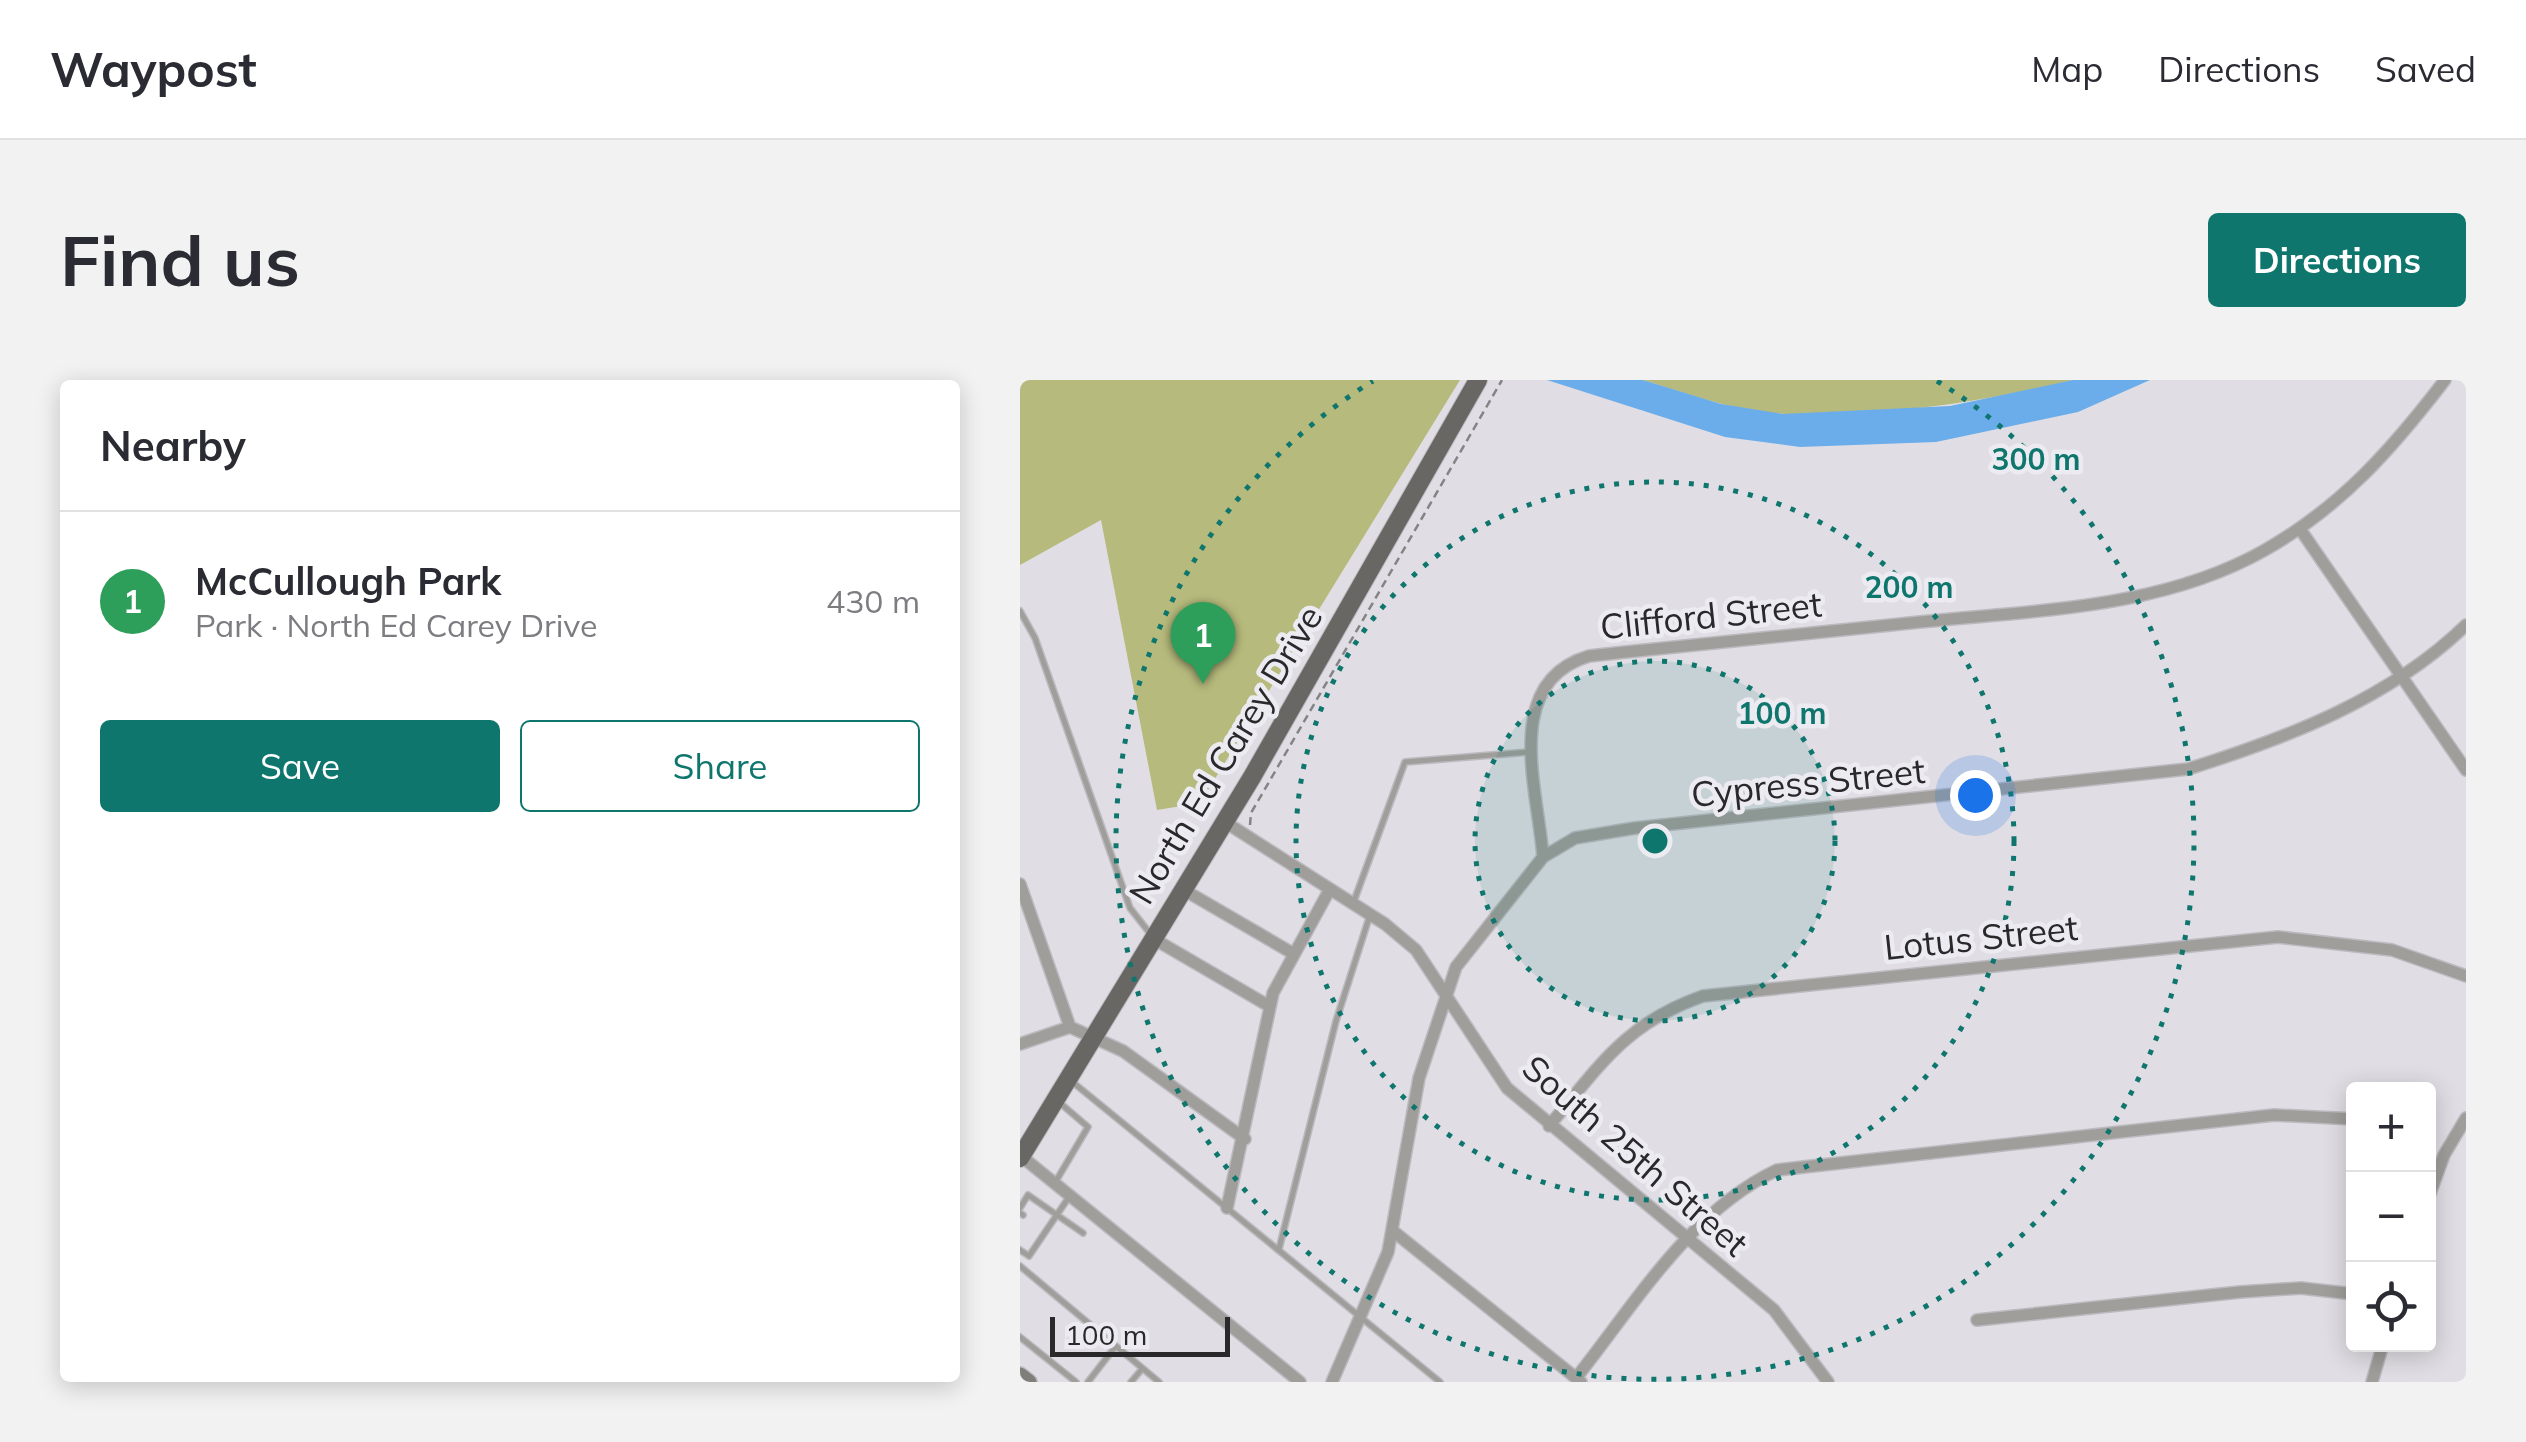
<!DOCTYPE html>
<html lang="en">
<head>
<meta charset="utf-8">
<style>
  :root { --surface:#fff; --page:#f2f2f3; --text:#2b2b33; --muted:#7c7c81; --line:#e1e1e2; --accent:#0f766e }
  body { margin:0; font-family:Mulish,sans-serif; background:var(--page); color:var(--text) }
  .controls { position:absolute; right:30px; bottom:30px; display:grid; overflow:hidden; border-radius:10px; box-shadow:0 5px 25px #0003 }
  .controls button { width:90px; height:90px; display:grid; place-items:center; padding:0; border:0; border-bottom:2px solid var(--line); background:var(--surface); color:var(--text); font:50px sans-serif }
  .scale { position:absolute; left:30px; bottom:25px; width:180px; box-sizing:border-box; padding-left:10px; border:5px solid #29282b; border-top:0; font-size:28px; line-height:35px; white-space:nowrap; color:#29282b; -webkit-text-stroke:8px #edebf2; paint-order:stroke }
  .you { position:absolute; left:955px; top:415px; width:35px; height:35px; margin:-25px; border:8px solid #fff; border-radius:50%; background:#1a73e8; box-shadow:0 0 0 15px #1a73e833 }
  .badge { display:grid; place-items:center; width:65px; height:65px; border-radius:50%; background:var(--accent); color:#fff; font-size:32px; font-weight:700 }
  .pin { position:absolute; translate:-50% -82px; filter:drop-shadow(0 2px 5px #0008) }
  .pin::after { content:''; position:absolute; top:52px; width:35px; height:30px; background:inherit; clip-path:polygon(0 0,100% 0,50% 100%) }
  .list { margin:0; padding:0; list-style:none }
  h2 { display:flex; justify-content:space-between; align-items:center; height:130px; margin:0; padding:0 40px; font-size:42px }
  h2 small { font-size:32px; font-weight:400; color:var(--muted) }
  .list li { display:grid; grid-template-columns:65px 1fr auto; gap:30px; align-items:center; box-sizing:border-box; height:180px; padding:0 40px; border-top:2px solid var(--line) }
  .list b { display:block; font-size:38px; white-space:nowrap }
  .list p { margin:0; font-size:32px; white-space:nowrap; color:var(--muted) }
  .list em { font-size:32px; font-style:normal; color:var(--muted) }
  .actions { display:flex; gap:20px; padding:30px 40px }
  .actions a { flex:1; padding:22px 0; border:2px solid var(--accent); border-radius:10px; text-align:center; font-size:35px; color:var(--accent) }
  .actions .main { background:var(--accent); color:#fff }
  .icon { flex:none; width:55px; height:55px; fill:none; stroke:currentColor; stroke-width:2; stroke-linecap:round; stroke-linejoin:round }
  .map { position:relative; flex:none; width:1446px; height:1002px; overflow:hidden; border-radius:10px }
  header { display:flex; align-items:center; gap:60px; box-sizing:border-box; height:140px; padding:0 50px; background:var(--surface); border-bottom:2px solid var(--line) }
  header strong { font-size:48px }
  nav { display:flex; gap:55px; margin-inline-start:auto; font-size:35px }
  .intro { display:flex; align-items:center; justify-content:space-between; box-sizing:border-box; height:240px; padding:0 60px }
  h1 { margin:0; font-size:70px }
  .button { padding:25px 45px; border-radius:10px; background:var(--accent); color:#fff; font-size:35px; font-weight:700 }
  main { display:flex; gap:60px; padding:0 60px }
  aside { flex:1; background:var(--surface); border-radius:10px; box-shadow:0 5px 25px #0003 }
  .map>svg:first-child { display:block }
  .green { fill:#b6ba7c }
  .water { fill:#6badea }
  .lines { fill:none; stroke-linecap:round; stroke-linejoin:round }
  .lane-casing { stroke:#bbbabf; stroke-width:8 }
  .street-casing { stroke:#bbbabf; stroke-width:14 }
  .secondary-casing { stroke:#bbbabf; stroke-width:18 }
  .primary-casing { stroke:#bbbabf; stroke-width:20 }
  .path { stroke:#848387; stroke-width:2.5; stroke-dasharray:8 5; stroke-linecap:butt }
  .lane { stroke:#9f9e9b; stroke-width:5 }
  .street { stroke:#9f9e9b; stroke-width:11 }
  .secondary { stroke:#7f7e7a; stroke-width:15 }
  .primary { stroke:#696763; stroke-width:18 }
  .ring { fill:none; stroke:#0f766e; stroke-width:5; stroke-dasharray:5 10 }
  .labels { text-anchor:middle; stroke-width:9; stroke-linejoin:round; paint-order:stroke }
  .street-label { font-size:35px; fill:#29282b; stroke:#edebf2 }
  .centre { fill:#0f766e; stroke:#edebf2; stroke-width:5 }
  .ring-label { font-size:30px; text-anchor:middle; font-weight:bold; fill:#0f766e; stroke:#edebf2; stroke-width:9; stroke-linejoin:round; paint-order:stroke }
</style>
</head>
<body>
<header>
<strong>Waypost</strong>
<nav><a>Map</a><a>Directions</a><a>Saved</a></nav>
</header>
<div class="intro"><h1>Find us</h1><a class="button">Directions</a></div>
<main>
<aside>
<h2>Nearby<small></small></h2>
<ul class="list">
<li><span class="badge" style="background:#2e9e5b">1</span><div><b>McCullough Park</b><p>Park · North Ed Carey Drive</p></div><em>430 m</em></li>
</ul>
<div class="actions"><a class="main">Save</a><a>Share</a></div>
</aside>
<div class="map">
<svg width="1446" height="1002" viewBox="0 0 1446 1002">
  <rect width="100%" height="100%" fill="#e0dee4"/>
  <!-- green -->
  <path class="green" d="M0,0H440L180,423L137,430L81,140L0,185Z
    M623,0H1053C960,23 861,37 765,34C716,32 669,14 623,0Z"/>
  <!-- water -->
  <path class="water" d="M527,0H623L701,24L763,34L930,26L1053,0H1130L1058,32L916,62L780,67L705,57Z"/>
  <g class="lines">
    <!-- lane casing -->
    <g class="lane-casing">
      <path id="lane" d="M0,231L15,258L110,528L132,556
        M334,521L385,382L510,372
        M50,700L420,1002
        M36,801L68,747L40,723
        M0,828L8,815L63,853
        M0,833L3,835
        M259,869L316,641L349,538
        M0,870L9,876L49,817
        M0,886L139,1002
        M0,957L56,1002
        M68,1002L95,967
        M111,1002L122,989"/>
    </g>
    <!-- street casing -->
    <g class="street-casing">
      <path id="street" d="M1280,149L1446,390
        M205,442L365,544L396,570L487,708L754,930L808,1002
        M523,477L555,458L615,448L1168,389C1267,358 1370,319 1446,245
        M0,504L50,647
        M164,510L274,574
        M134,559L249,626
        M50,647L103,671L225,759
        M0,664L50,647
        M529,746C580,685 606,643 683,616L1258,557L1372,570L1446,596
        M1,776L280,1002
        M1408,819L1424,775L1446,738
        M207,828L253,613L310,509
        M373,851L561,1002
        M957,940L1220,912L1281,908L1334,914
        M556,998C615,924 670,831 757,790L1254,735L1334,739
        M312,1002L368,872L399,698L436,587L523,477C518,410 481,302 569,276C679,264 789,253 900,242C1016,230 1141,229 1245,170C1322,126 1372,69 1425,0
        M1352,1002L1363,964"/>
    </g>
    <!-- secondary casing -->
    <g class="secondary-casing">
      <path id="secondary" d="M0,995L9,1002"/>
    </g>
    <!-- primary casing -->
    <g class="primary-casing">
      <path id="primary" d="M0,778L232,397L458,0"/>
    </g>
    <!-- path -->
    <path class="path" d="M230,445L231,433L482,0"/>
    <!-- lane -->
    <use href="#lane" class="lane"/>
    <!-- street -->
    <use href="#street" class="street"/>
    <!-- secondary -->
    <use href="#secondary" class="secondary"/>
    <!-- primary -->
    <use href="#primary" class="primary"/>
  </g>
  <!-- distance rings -->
  <circle cx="635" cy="461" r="180" fill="#0f766e" fill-opacity=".12"/>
  <g class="ring">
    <circle cx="635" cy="461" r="180"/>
    <circle cx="635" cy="461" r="359"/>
    <path d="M917 1A539 539 0 1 1 353 1"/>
  </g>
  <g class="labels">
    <!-- street labels -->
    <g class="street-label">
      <text transform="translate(691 236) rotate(-6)" y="12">Clifford Street</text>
      <text transform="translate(206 375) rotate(-59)" y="12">North Ed Carey Drive</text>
      <text transform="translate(788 403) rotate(-6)" y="12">Cypress Street</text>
      <text transform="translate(961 558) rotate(-6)" y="12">Lotus Street</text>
      <text transform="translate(615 776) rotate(41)" y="12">South 25th Street</text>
    </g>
  </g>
  <circle cx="635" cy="461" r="15" class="centre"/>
  <g class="ring-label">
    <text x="1016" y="90">300 m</text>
    <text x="889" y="218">200 m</text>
    <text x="762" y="344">100 m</text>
  </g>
</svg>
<div class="controls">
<button>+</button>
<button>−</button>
<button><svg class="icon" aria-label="locate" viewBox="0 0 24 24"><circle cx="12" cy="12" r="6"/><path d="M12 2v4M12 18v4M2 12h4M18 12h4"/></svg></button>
</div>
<div class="scale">100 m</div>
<div class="you"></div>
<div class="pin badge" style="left:183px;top:304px;background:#2e9e5b">1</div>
</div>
</main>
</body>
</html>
